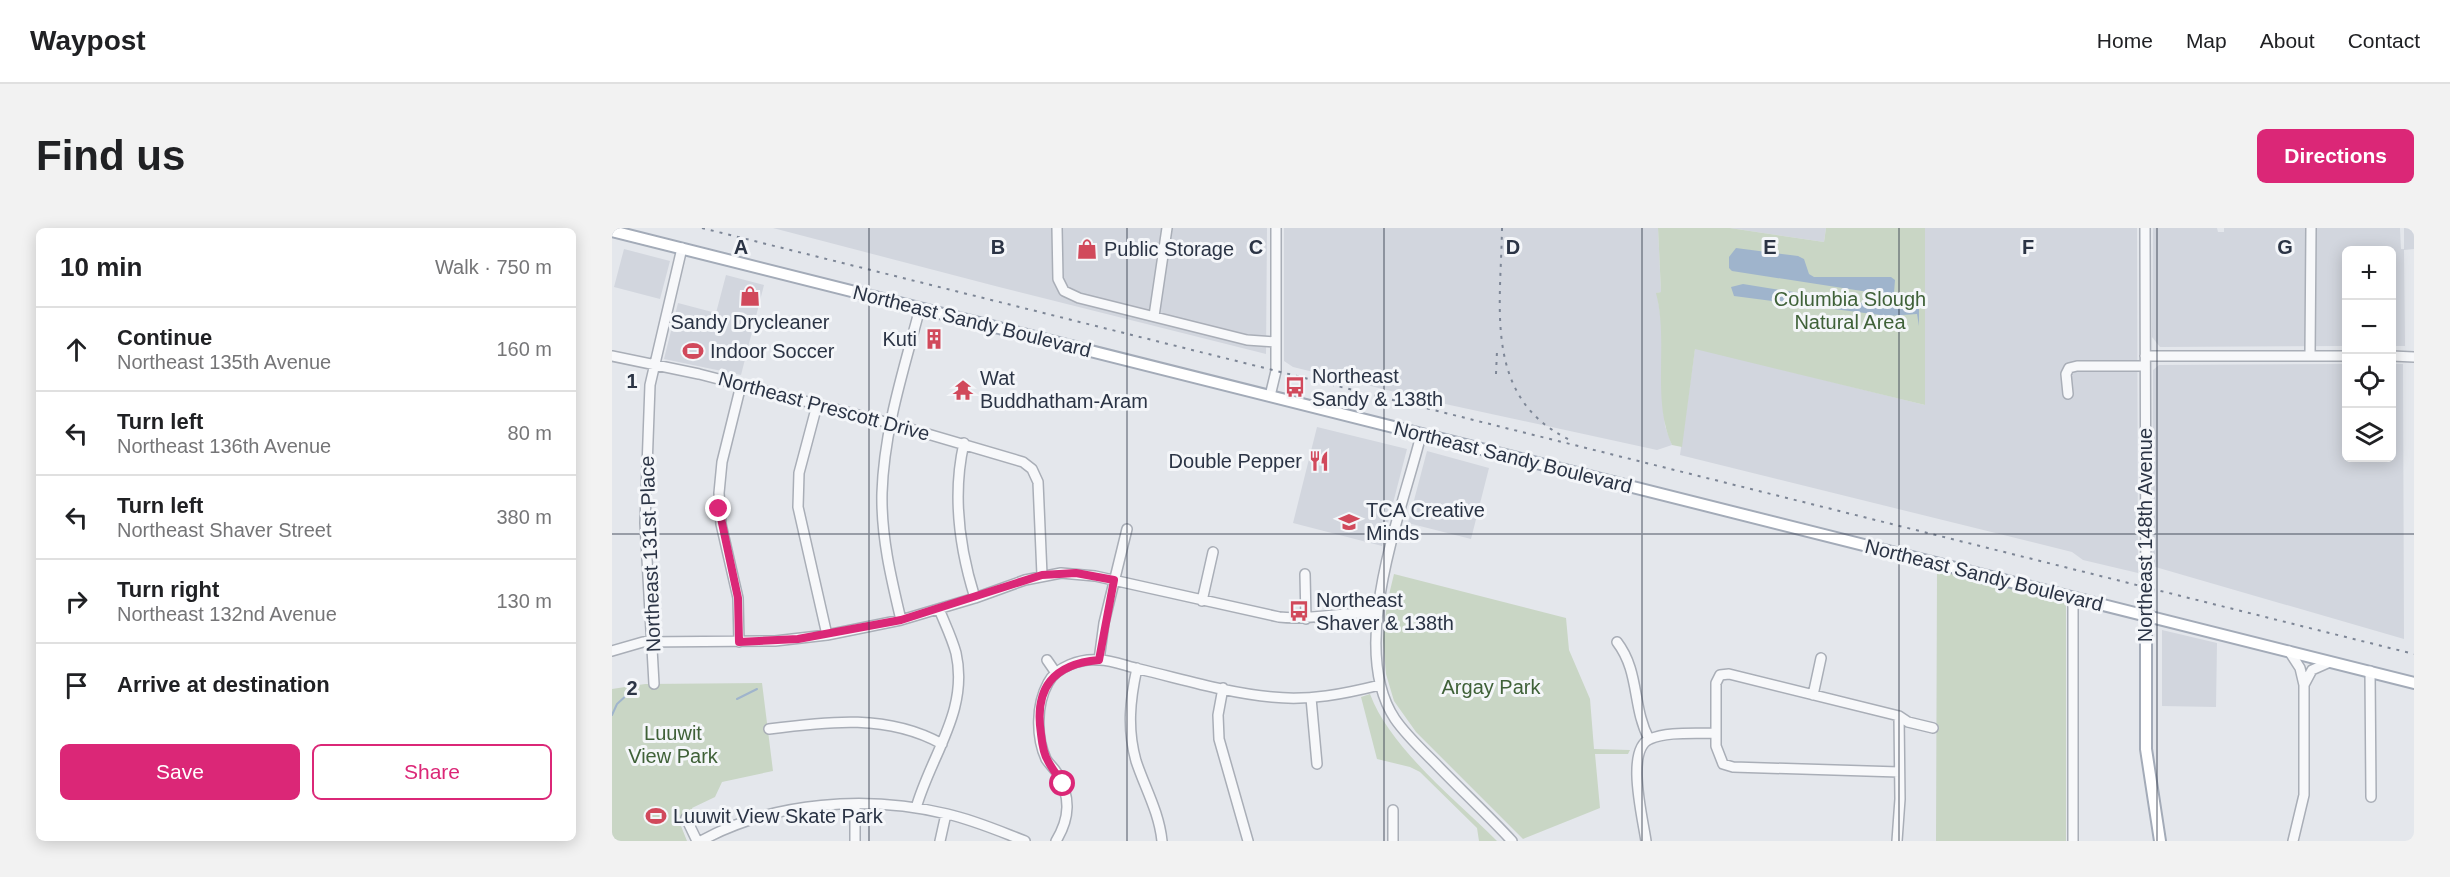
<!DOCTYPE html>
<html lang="en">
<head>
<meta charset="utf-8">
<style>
  :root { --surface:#fff; --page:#f2f2f2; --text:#202124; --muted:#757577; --line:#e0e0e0; --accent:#db2777 }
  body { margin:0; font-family:Helvetica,sans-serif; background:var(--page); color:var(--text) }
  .controls { position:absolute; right:18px; top:18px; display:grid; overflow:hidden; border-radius:9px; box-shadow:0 3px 15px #0003 }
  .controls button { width:54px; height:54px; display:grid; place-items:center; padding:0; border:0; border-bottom:2px solid var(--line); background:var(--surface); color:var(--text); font:30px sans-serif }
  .stop { position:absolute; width:18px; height:18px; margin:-14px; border:4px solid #db2777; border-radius:50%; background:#fff }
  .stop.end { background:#db2777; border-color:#fff; box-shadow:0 2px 6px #0008 }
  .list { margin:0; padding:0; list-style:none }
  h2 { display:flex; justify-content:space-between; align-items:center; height:78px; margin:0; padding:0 24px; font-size:26px }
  h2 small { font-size:20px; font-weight:400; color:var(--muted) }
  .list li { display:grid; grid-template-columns:39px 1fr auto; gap:18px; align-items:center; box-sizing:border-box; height:84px; padding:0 24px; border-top:2px solid var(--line) }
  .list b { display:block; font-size:22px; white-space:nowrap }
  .list p { margin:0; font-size:20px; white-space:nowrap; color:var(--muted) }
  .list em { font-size:20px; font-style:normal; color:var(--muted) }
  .actions { display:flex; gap:12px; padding:18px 24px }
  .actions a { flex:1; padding:14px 0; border:2px solid var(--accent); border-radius:9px; text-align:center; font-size:21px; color:var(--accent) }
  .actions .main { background:var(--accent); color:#fff }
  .icon { flex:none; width:33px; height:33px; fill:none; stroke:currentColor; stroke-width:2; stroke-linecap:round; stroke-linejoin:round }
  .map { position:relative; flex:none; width:1802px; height:613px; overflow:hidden; border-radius:9px }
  header { display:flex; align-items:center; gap:36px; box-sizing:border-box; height:84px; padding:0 30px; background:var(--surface); border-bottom:2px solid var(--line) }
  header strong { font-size:28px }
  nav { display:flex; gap:33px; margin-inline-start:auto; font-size:21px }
  .intro { display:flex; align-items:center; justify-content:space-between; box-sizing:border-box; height:144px; padding:0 36px }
  h1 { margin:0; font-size:42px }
  .button { padding:15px 27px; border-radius:9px; background:var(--accent); color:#fff; font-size:21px; font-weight:700 }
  main { display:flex; gap:36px; padding:0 36px }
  aside { flex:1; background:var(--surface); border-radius:9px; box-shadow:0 3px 15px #0003 }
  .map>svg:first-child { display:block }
  .built { fill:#d2d6de }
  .green { fill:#c9d6c5 }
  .water { fill:#9fb4cc }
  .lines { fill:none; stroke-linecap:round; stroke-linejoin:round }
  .stream { stroke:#9fb4cc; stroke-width:2 }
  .minor-casing { stroke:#a9aeb7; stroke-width:12 }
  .major-casing { stroke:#a3abb8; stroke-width:14 }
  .minor { stroke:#f7f8fa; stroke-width:9 }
  .major { stroke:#fff; stroke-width:10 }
  .rail { stroke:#7d8696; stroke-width:2; stroke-dasharray:3 6; stroke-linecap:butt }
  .route { stroke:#db2777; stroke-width:8 }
  .grid { fill:none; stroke:#2b3445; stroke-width:1.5; stroke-opacity:0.55 }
  .labels { text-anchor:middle; stroke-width:6; stroke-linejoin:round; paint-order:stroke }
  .poi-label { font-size:20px; fill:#2b3445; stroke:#f4f6f9; text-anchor:start }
  .park-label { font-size:20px; fill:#3f6138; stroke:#f4f6f9 }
  .street-label { font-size:20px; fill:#2b3445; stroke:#f4f6f9 }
  .grid-label { font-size:20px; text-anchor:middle; font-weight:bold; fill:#2b3445; stroke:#f4f6f9; stroke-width:6; stroke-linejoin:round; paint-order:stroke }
</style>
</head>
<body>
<header>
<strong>Waypost</strong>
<nav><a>Home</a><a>Map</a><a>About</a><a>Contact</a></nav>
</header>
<div class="intro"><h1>Find us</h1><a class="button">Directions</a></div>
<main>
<aside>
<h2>10 min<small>Walk · 750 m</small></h2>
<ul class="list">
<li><svg class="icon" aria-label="ahead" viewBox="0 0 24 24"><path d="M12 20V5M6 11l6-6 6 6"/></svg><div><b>Continue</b><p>Northeast 135th Avenue</p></div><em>160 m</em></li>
<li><svg class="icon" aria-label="left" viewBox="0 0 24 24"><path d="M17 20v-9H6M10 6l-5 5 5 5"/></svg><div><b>Turn left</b><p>Northeast 136th Avenue</p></div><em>80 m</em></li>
<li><svg class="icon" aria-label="left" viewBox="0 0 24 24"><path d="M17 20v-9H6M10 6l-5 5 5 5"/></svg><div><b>Turn left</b><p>Northeast Shaver Street</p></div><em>380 m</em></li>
<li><svg class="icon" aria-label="right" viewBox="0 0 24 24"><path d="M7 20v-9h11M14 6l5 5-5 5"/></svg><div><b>Turn right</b><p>Northeast 132nd Avenue</p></div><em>130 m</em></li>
<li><svg class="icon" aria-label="arrive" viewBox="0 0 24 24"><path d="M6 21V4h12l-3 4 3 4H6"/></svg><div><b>Arrive at destination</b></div></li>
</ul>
<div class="actions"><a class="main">Save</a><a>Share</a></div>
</aside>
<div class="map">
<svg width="1802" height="613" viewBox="0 0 1802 613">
  <rect width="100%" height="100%" fill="#e4e7ec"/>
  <!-- built -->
  <path class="built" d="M161,0H655L654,126L387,59Z
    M672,0H1046L1049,64L1045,65L1050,98L1051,177L1053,198L1060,217L1045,222L824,174L681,139L672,133Z
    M1118,0H1214L1212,14Z
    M1313,0H1525L1526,345L1471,332L1460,324L1068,227L1083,120L1313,177Z
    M1541,0H1605L1606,4H1612V0H1788L1789,21H1792V0H1802V21L1792,22L1793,118H1780V22H1734V118L1548,119L1540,109Z
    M12,21L58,33L48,71L2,59Z
    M114,47L152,57L129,147L52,131L66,75L104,85Z
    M1734,136V230H1780V136H1791L1792,411L1540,338L1541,142L1547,137Z
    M705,199L795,221L770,318L681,295Z
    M815,223L877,240L859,311L796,295Z
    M1550,402L1605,415L1604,479L1550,478Z"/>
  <!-- green -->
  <path class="green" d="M1046,0H1118L1212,14L1214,0H1313V177L1083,121L1070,219L1060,217C1039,171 1057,114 1044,65L1049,64Z
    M1325,342L1454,375V613H1324Z
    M782,346L954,390L957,422L978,471L982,521L1018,522L1016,526H983L988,580L911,611L804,504L782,473L774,446L771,412L775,375Z
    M150,455L161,543L110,554L103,569L80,580L82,586L67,593L75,613H0V461L33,456Z
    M758,466C778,520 844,572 885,613H867L865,600L808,544L798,539L765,531L749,469Z"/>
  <!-- water -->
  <path class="water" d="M1124,20L1186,28L1192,31L1197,46L1202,49H1279L1283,52L1282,65L1276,67L1120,43L1117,40V29Z
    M1131,56L1275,79L1307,76V98L1305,86L1276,88L1122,68L1119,59Z"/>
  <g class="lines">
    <!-- stream -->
    <path class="stream" d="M125,471L145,461
      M0,487L5,476L17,465"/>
    <!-- minor casing -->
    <g class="minor-casing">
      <path id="minor" d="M445,0L446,51L452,63L467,70L635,112L664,114
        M1533,0L1534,388
        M542,88L555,0
        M0,128L87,146L285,197L411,234L420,241L426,254L430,347
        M1533,128H1734
        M1698,128L1699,0
        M1780,128L1802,129
        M1456,166L1454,146L1457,140L1465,138H1533
        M658,168L664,143V0
        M205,177L187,245L186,279L215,407
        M809,207C790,284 735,419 783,491C794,507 809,521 823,535C848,561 875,586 900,613
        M352,215C340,267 347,319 363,370
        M693,346L694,391
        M1461,370V613
        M590,373L601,324
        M289,392C279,350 269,308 270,265C272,201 292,141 308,80
        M127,414L126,370L109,296L107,265L110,234L129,157
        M1005,414C1028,444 1020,479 1037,511
        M0,423L31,414L163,413L215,407L289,392L363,370L413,352L449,345L483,348L667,389C700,393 732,383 765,385
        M1677,423L1688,440L1692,457V567L1681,613
        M435,432L444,445
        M487,432L492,395L515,301
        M525,440C518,472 515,501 524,533C533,560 547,584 550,613
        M1758,443L1759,569
        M1108,447L1104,455V518L1111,536L1121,539L1287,544
        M1108,447L1117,446L1287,488L1296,494L1321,500
        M42,456L33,295L38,157L70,20
        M1692,457L1700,442L1718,434
        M611,460L606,487L607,511L636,613
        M1201,467L1209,430
        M699,470L705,536
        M157,501C217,493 276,486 330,516
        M304,580C319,527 357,483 344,425C340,410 333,396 327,381
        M74,590L85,613
        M89,613C161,573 256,567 335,586C362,592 387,603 413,613
        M243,613V576
        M328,613L334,586
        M444,613C458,590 459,569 445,545C442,540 437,536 434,531C424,509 424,477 436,455C444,439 469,430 487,432C500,432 514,438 527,441C570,451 615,465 660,469C697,473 732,466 768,457
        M781,613V582
        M1034,613C1031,591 1013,521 1038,511C1056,503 1084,506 1103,505
        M1285,613L1288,571L1287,488"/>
    </g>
    <!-- major casing -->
    <g class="major-casing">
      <path id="major" d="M0,3L1802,455
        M1534,388V521L1548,613"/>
    </g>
    <!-- minor -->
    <use href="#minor" class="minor"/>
    <!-- major -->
    <use href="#major" class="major"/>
    <!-- rail -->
    <path class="rail" d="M90,0L1802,426
      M890,0C889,79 871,169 956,211
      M884,146L885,123"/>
  </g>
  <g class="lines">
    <!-- route -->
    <path class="route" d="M107,281L126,370L127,414L186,411L289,392L430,347L464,345L502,352L487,432C441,436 422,460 429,506C430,515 431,525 436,533C440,541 446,548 451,556"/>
  </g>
  <!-- grid -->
  <path class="grid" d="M257,0V613M515,0V613M772,0V613M1030,0V613M1287,0V613M1545,0V613M0,306H1802"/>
  <!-- icons -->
  <defs>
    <g id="shop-bare" transform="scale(1.62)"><path d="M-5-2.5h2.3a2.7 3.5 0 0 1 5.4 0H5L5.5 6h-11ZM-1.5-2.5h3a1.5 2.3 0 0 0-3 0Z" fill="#d1495b" stroke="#f4f6f9" stroke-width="2.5" paint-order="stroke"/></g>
    <g id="building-bare" transform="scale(1.62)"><path d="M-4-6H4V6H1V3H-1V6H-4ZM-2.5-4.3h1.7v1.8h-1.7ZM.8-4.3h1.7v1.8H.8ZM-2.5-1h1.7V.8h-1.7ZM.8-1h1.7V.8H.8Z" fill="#d1495b" stroke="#f4f6f9" stroke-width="2.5" paint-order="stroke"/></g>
    <g id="stadium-bare" transform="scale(1.62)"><path d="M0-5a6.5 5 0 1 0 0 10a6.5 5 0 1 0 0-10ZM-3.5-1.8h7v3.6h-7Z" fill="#d1495b" stroke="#f4f6f9" stroke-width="2.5" paint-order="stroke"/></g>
    <g id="bus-bare" transform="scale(1.62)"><path d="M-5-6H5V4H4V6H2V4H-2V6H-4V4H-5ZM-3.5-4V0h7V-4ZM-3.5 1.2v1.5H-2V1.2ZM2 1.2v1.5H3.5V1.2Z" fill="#d1495b" stroke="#f4f6f9" stroke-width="2.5" paint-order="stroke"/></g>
    <g id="temple-bare" transform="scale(1.62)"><path d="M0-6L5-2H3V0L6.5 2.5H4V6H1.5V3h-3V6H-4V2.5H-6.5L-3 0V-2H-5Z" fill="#d1495b" stroke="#f4f6f9" stroke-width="2.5" paint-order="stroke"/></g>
    <g id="restaurant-bare" transform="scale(1.62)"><path d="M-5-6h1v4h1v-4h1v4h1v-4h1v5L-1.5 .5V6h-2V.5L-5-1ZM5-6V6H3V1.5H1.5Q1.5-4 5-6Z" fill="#d1495b" stroke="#f4f6f9" stroke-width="2.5" paint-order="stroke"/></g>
    <g id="school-bare" transform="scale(1.62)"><path d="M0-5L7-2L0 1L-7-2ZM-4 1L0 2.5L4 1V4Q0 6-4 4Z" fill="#d1495b" stroke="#f4f6f9" stroke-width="2.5" paint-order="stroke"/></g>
  </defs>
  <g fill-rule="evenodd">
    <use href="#shop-bare" x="475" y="21"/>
    <use href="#shop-bare" x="138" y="68"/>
    <use href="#building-bare" x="322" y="111"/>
    <use href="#stadium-bare" x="81" y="123"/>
    <use href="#bus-bare" x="683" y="159"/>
    <use href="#temple-bare" x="351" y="162"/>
    <use href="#restaurant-bare" x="707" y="233"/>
    <use href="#school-bare" x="737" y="294"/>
    <use href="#bus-bare" x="687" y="383"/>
    <use href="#stadium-bare" x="44" y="588"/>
  </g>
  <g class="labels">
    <!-- poi labels -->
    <g class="poi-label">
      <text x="492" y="28">Public Storage</text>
      <text x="138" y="101" text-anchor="middle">Sandy Drycleaner</text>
      <text x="305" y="118" text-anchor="end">Kuti</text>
      <text x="98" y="130">Indoor Soccer</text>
      <text x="700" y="155">Northeast<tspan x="700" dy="23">Sandy &amp; 138th</tspan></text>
      <text x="368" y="157">Wat<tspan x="368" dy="23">Buddhatham-Aram</tspan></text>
      <text x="690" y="240" text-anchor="end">Double Pepper</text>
      <text x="754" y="289">TCA Creative<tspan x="754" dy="23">Minds</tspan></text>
      <text x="704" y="379">Northeast<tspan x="704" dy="23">Shaver &amp; 138th</tspan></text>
      <text x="61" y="595">Luuwit View Skate Park</text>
    </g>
    <!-- park labels -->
    <g class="park-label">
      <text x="1238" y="78">Columbia Slough<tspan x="1238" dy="23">Natural Area</tspan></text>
      <text x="879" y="466">Argay Park</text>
      <text x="61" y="512">Luuwit<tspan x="61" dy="23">View Park</tspan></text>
    </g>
    <!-- street labels -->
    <g class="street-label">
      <text transform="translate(360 93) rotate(14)" y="7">Northeast Sandy Boulevard</text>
      <text transform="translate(212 178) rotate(15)" y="7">Northeast Prescott Drive</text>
      <text transform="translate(901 229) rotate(14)" y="7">Northeast Sandy Boulevard</text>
      <text transform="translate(1533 307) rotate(-90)" y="7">Northeast 148th Avenue</text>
      <text transform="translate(38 326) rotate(-92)" y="7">Northeast 131st Place</text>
      <text transform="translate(1372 347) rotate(14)" y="7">Northeast Sandy Boulevard</text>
    </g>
  </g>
  <g class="grid-label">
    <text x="129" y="26">A</text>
    <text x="386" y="26">B</text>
    <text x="644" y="26">C</text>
    <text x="901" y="26">D</text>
    <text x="1158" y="26">E</text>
    <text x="1416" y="26">F</text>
    <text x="1673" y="26">G</text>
    <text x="20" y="160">1</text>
    <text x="20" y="467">2</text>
  </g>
</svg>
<div class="controls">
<button>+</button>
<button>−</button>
<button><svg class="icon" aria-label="locate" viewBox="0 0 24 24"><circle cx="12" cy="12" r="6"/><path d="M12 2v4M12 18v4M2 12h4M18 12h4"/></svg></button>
<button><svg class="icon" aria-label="layers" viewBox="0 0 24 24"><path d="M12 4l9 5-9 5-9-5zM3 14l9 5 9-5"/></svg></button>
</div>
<div class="stop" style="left:451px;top:556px"></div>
<div class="stop end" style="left:107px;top:281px"></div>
</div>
</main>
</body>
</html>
